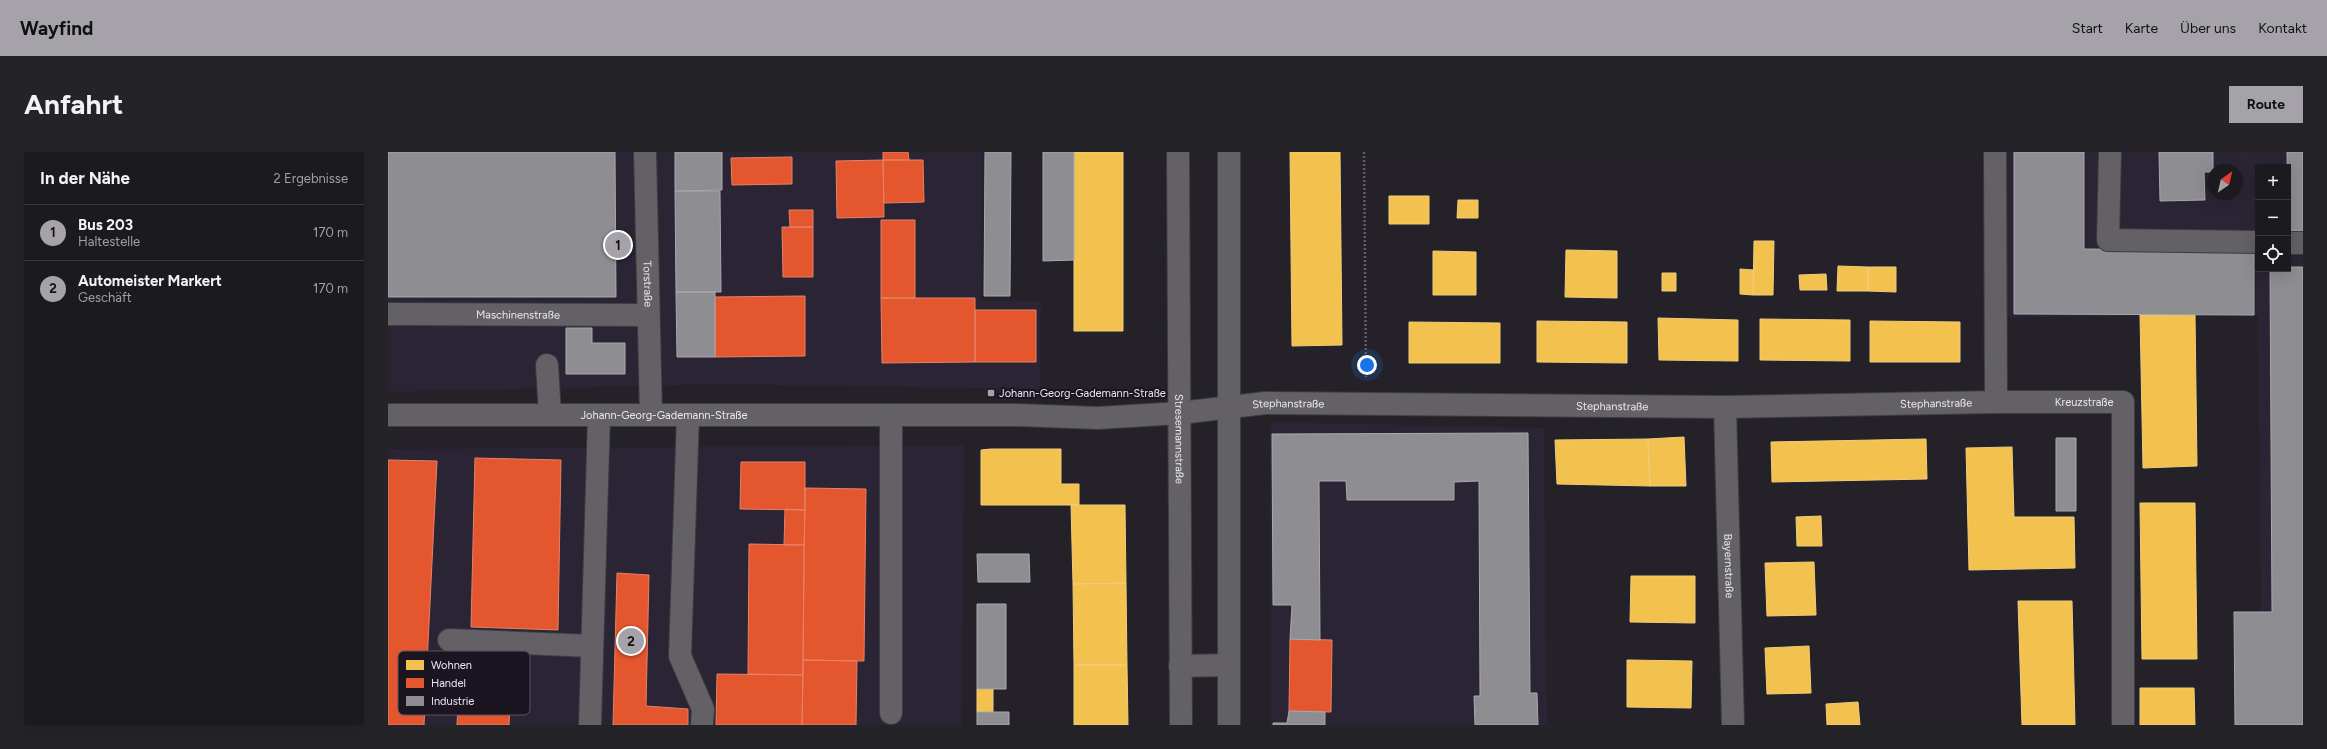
<!DOCTYPE html>
<html lang="de">
<head>
<meta charset="utf-8">
<style>
  :root { --surface:#1b1a1e; --page:#242327; --text:#f1f3f6; --muted:#a0a1a4; --line:#39383c; --accent:#a5a2a9 }
  body { margin:0; font-family:Figtree,sans-serif; background:var(--page); color:var(--text) }
  .controls { position:absolute; right:12px; top:12px; display:grid; overflow:hidden; border-radius:0px; box-shadow:0 4px 16px #0002 }
  .controls button { width:36px; height:36px; display:grid; place-items:center; padding:0; border:0; border-bottom:1px solid var(--line); background:var(--surface); color:var(--text); font:20px sans-serif }
  .compass { position:absolute; left:1819px; top:12px; width:36px; height:36px; border-radius:50%; background:var(--surface); box-shadow:0 4px 16px #0002; rotate:34deg }
  .you { position:absolute; left:979px; top:213px; width:14px; height:14px; margin:-10px; border:3px solid #fff; border-radius:50%; background:#1a73e8; box-shadow:0 0 0 6px #1a73e833 }
  .badge { display:grid; place-items:center; width:26px; height:26px; border-radius:50%; background:var(--accent); color:#111; font-size:13px; font-weight:700 }
  .pin { position:absolute; translate:-50% -50%; border:2px solid #fff; box-shadow:0 1px 4px #0006 }
  .list { margin:0; padding:0; list-style:none }
  h2 { display:flex; justify-content:space-between; align-items:center; height:52px; margin:0; padding:0 16px; font-size:17px }
  h2 small { font-size:13px; font-weight:400; color:var(--muted) }
  .list li { display:grid; grid-template-columns:26px 1fr auto; gap:12px; align-items:center; box-sizing:border-box; height:56px; padding:0 16px; border-top:1px solid var(--line) }
  .list b { display:block; font-size:15px; white-space:nowrap }
  .list p { margin:0; font-size:13px; white-space:nowrap; color:var(--muted) }
  .list em { font-size:13px; font-style:normal; color:var(--muted) }
  .icon { flex:none; width:22px; height:22px; fill:none; stroke:currentColor; stroke-width:2; stroke-linecap:round; stroke-linejoin:round }
  .map { position:relative; flex:none; width:1915px; height:573px; overflow:hidden; border-radius:0px }
  header { display:flex; align-items:center; gap:24px; box-sizing:border-box; height:56px; padding:0 20px; background:var(--accent); color:#111 }
  header strong { font-size:19px }
  nav { display:flex; gap:22px; margin-inline-start:auto; font-size:14px }
  .intro { display:flex; align-items:center; justify-content:space-between; box-sizing:border-box; height:96px; padding:0 24px }
  h1 { margin:0; font-size:28px }
  .button { padding:10px 18px; border-radius:0px; background:var(--accent); color:#111; font-size:14px; font-weight:700 }
  main { display:flex; gap:24px; padding:0 24px }
  aside { flex:1; background:var(--surface); border-radius:0px; box-shadow:0 4px 16px #0002 }
  .map>svg:first-child { display:block }
  .built { fill:#2a2434; fill-rule:evenodd }
  .homes { fill:#f2c14e; stroke:#f0cc7e }
  .shops { fill:#e4572e; stroke:#e68268 }
  .industry { fill:#8d8d92; stroke:#a9a8ae }
  .lines { fill:none; stroke-linecap:round; stroke-linejoin:round }
  .minor-casing { stroke:#3d3c40; stroke-width:24 }
  .path { stroke:#5f5d62; stroke-width:2.5; stroke-dasharray:2 2; stroke-linecap:butt }
  .minor { stroke:#636166; stroke-width:22 }
  .poi-dot { fill:#a5a2a9; stroke:#1a1521; stroke-width:1.5 }
  .labels { text-anchor:middle; stroke-width:4; stroke-linejoin:round; paint-order:stroke }
  .street-label { font-size:11px; fill:#eae7ef; stroke:#1a1521 }
  .poi-label { font-size:11px; fill:#eae7ef; stroke:#1a1521; text-anchor:start }
  .key { fill:#1a1521; stroke:#58545f; stroke-width:1 }
  .key-label { font-size:11px; fill:#eae7ef }
</style>
</head>
<body>
<header>
<strong>Wayfind</strong>
<nav><a>Start</a><a>Karte</a><a>Über uns</a><a>Kontakt</a></nav>
</header>
<div class="intro"><h1>Anfahrt</h1><a class="button">Route</a></div>
<main>
<aside>
<h2>In der Nähe<small>2 Ergebnisse</small></h2>
<ul class="list">
<li><span class="badge">1</span><div><b>Bus 203</b><p>Haltestelle</p></div><em>170 m</em></li>
<li><span class="badge">2</span><div><b>Automeister Markert</b><p>Geschäft</p></div><em>170 m</em></li>
</ul>
</aside>
<div class="map">
<svg width="1915" height="573" viewBox="0 0 1915 573">
  <rect width="100%" height="100%" fill="#242228"/>
  <!-- built -->
  <path class="built" d="M0,0H595L593,149H653L652,237L334,232L0,240Z
    M1618,0H1915V573H1874L1870,164L1615,165ZM1870,15H1900V117H1870ZM1825,18H1849V42H1825Z
    M882,270L1156,276L1159,573H882Z
    M576,293L574,573H0V297Z"/>
  <!-- homes -->
  <path class="homes" d="M686,0H735V179H686Z
    M902,0H952L954,193L904,194Z
    M1001,44H1041V72H1001Z
    M1070,48H1090V66H1069Z
    M1366,89H1386L1385,143H1365Z
    M1178,98L1229,99V146L1177,145Z
    M1045,99L1088,100V143H1045Z
    M1450,114L1480,115V139H1449Z
    M1480,115H1508V140L1480,139Z
    M1352,117L1366,118L1365,143L1352,142Z
    M1274,121H1288V139H1274Z
    M1438,122L1439,138H1412L1411,123Z
    M1752,163H1807L1809,314L1755,316Z
    M1270,166L1350,168V209L1271,208Z
    M1372,167L1462,168V209L1372,208Z
    M1149,169L1239,170V211L1149,210Z
    M1482,169L1572,170V210H1482Z
    M1021,170L1112,171V211H1021Z
    M1296,285L1298,334H1262L1260,287Z
    M1260,287L1262,334L1169,332L1167,288Z
    M1538,287L1539,327L1384,330L1383,290Z
    M1624,295L1626,365H1686L1687,416L1581,418L1578,296Z
    M603,297H673V332H691V353H593V298Z
    M1752,351H1807L1809,507H1754Z
    M683,353H737L738,431L685,432Z
    M1433,364L1434,394H1409L1408,365Z
    M1426,410L1428,463L1379,464L1377,411Z
    M1243,424H1307V471L1242,470Z
    M738,431L739,513H686L685,432Z
    M1630,449H1684L1687,573H1634Z
    M1421,494L1423,541L1379,542L1377,496Z
    M1239,508L1304,509L1303,556L1239,555Z
    M686,513H739L740,573H686Z
    M1752,536H1806L1807,573H1752Z
    M589,537H605V561L589,560Z
    M1470,550L1472,573H1439L1438,552Z"/>
  <!-- shops -->
  <path class="shops" d="M495,0H520L521,8H495Z
    M404,5V32L344,33L343,6Z
    M495,8L496,65L449,66L448,9Z
    M495,8H535L536,50L496,51Z
    M401,58H425V75H402Z
    M493,68H527V146H493Z
    M394,75H425V125H395Z
    M417,144V204L327,205V145Z
    M493,146H587V210L494,211Z
    M587,158H648V210H587Z
    M87,306L173,308L170,478L83,475Z
    M0,308L49,309L36,573H0Z
    M353,310H417V358L352,357Z
    M417,336L478,337L476,509L415,508Z
    M397,357L417,358L416,393H396Z
    M361,392L416,393L415,523L360,522Z
    M229,421L261,423L258,554L300,557V573H225Z
    M902,487L944,488L943,560L901,559Z
    M415,508L469,509L468,573H414Z
    M72,509L124,511L121,573H69Z
    M329,522L415,523L414,573H328Z"/>
  <!-- industry -->
  <path class="industry" d="M0,0H227L228,145H0Z
    M287,0H334V38L287,39Z
    M597,0H623L622,144H596Z
    M655,0H686V108L655,109Z
    M1626,0H1696V97L1866,98V163L1626,162Z
    M1771,0H1825V20H1816L1817,48L1772,49Z
    M1899,0H1915V79H1900Z
    M287,39H332L333,140H288Z
    M1900,115H1915V573H1847L1846,460H1884L1882,117H1900Z
    M288,140H327V205H289Z
    M178,176H204V191H237V222H178Z
    M1140,281L1142,541H1149L1150,573H1087L1086,544H1092L1091,329L1066,330V348H959L958,329H931L932,488L902,487L904,453H885L884,282Z
    M1668,286H1688V359H1668Z
    M589,402H641L642,430H590Z
    M589,452H618V537H589Z
    M901,559L937,560V573H885V571H899Z
    M589,560H621V573H589Z"/>
  <g class="lines">
    <!-- minor casing -->
    <g class="minor-casing">
      <g id="minor">
        <path id="s1" d="M257,0L263,263"/>
        <path id="s2" d="M790,0L793,573"/>
        <path d="M841,0V573"/>
        <path d="M1607,0L1608,250"/>
        <path d="M1722,0L1720,88L1870,90"/>
        <path d="M1900,91H1915"/>
        <path id="s3" d="M0,162L260,163"/>
        <path d="M159,213L162,263"/>
        <path id="s4" d="M1337,255L1345,573"/>
        <path id="s5" d="M0,263H630L710,266L792,261L877,251L1337,255L1608,250H1735V573"/>
        <path d="M300,263L292,504L315,557L314,573"/>
        <path d="M61,488L204,494"/>
        <path d="M792,514L841,513"/>
        <path d="M503,561V263"/>
        <path d="M202,573L211,263"/>
      </g>
    </g>
    <!-- path -->
    <path class="path" d="M976,0L978,225"/>
    <!-- minor -->
    <use href="#minor" class="minor"/>
  </g>
  <!-- markers -->
  <rect class="poi-dot" x="599" y="237" width="8" height="8" rx="2"/>
  <g class="labels">
    <!-- street labels -->
    <g class="street-label">
      <text dy="4" stroke="none"><textPath href="#s1" startOffset="132">Torstraße</textPath></text>
      <text dy="4" stroke="none"><textPath href="#s3" startOffset="130">Maschinenstraße</textPath></text>
      <text dy="4" stroke="none"><textPath href="#s5" startOffset="1697">Kreuzstraße</textPath></text>
      <text dy="4" stroke="none"><textPath href="#s5" startOffset="1549">Stephanstraße</textPath></text>
      <text dy="4" stroke="none"><textPath href="#s5" startOffset="901">Stephanstraße</textPath></text>
      <text dy="4" stroke="none"><textPath href="#s5" startOffset="1225">Stephanstraße</textPath></text>
      <text dy="4" stroke="none"><textPath href="#s5" startOffset="276">Johann-Georg-Gademann-Straße</textPath></text>
      <text dy="4" stroke="none"><textPath href="#s2" startOffset="287">Stresemannstraße</textPath></text>
      <text dy="4" stroke="none"><textPath href="#s4" startOffset="159">Bayernstraße</textPath></text>
    </g>
    <!-- poi labels -->
    <g class="poi-label">
      <text x="611" y="245">Johann-Georg-Gademann-Straße</text>
    </g>
  </g>
  <!-- legend -->
  <rect x="10" y="499" width="132" height="64" rx="6" class="key"/>
  <rect x="18" y="508" width="18" height="10" fill="#f2c14e"/>
  <rect x="18" y="526" width="18" height="10" fill="#e4572e"/>
  <rect x="18" y="544" width="18" height="10" fill="#8d8d92"/>
  <g class="key-label">
    <text x="43" y="517">Wohnen</text>
    <text x="43" y="535">Handel</text>
    <text x="43" y="553">Industrie</text>
  </g>
</svg>
<div class="controls">
<button>+</button>
<button>−</button>
<button><svg class="icon" aria-label="locate" viewBox="0 0 24 24"><circle cx="12" cy="12" r="6"/><path d="M12 2v4M12 18v4M2 12h4M18 12h4"/></svg></button>
</div>
<svg class="compass" viewBox="-18 -18 36 36"><path d="M0-13l5 13h-10z" fill="#e53935"/><path d="M0 13l5-13h-10z" fill="#a0a1a4"/></svg>
<div class="you"></div>
<div class="pin badge" style="left:230px;top:93px">1</div>
<div class="pin badge" style="left:243px;top:489px">2</div>
</div>
</main>
</body>
</html>
